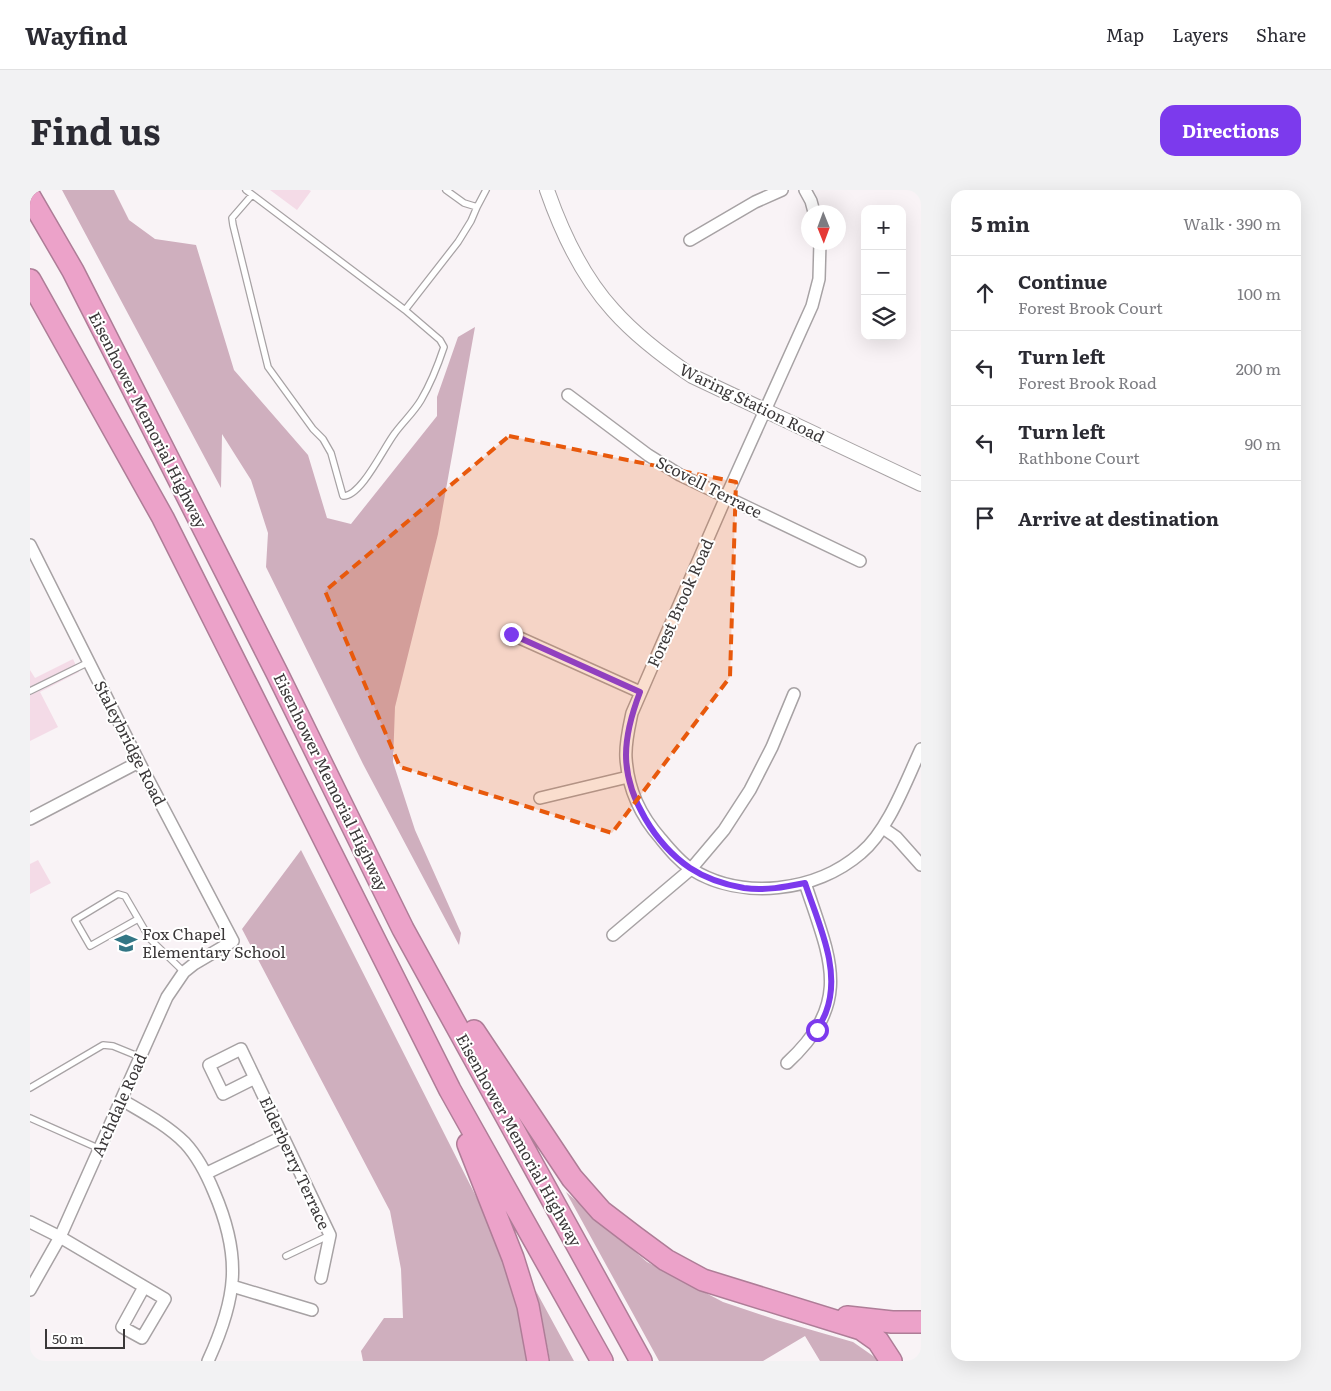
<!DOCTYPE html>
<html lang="en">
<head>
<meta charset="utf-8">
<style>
  :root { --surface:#fff; --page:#f2f2f3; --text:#2b2b33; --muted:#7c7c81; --line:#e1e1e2; --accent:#7c3aed }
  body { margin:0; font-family:Literata,serif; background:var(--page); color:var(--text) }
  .controls { position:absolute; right:15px; top:15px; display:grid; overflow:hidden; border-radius:10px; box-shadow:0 5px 20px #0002 }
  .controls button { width:45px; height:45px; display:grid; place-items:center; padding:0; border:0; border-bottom:1px solid var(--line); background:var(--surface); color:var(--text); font:25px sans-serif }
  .compass { position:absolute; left:771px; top:15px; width:45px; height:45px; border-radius:50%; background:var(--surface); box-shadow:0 5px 20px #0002; rotate:179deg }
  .scale { position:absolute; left:15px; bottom:12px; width:80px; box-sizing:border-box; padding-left:5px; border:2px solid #3b3839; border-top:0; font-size:14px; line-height:18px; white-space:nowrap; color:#3b3839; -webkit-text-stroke:4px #fff; paint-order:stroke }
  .stop { position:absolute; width:15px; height:15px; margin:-11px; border:4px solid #7c3aed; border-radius:50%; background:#fff }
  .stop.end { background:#7c3aed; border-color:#fff; box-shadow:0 1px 5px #0008 }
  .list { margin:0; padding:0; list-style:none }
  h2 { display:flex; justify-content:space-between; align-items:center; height:65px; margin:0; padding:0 20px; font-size:21px }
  h2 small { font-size:16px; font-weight:400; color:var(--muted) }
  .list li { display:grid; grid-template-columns:32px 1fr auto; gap:15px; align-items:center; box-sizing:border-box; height:75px; padding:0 20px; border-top:1px solid var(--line) }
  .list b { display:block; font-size:19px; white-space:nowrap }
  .list p { margin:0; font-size:16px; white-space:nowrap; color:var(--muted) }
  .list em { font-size:16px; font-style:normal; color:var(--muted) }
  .icon { flex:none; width:28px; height:28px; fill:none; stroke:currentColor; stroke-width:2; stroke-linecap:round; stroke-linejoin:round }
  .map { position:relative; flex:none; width:891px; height:1171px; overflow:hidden; border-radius:15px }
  header { display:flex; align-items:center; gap:30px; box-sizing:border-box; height:70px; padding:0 25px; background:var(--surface); border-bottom:1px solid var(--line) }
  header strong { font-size:24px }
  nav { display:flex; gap:28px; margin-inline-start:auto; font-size:18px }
  .intro { display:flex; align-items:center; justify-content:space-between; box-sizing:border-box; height:120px; padding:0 30px }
  h1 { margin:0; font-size:35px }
  .button { padding:12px 22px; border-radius:15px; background:var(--accent); color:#fff; font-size:18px; font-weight:700 }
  main { display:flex; gap:30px; padding:0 30px }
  aside { flex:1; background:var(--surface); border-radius:15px; box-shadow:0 5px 20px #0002 }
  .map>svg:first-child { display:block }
  .green { fill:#f4dbe7 }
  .forest { fill:#cfafbe }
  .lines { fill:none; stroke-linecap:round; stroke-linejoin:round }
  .service-casing { stroke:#a7a2a4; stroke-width:8 }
  .minor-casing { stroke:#a7a2a4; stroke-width:14 }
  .tertiary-casing { stroke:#a7a2a4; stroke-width:16 }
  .motorway-casing { stroke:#ae7d97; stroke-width:24 }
  .service { stroke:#fff; stroke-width:5.5 }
  .minor { stroke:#fff; stroke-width:11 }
  .tertiary { stroke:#fff; stroke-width:14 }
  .motorway { stroke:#eca2c9; stroke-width:21 }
  .route { stroke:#7c3aed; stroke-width:6 }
  .marked { fill:#e8590c; fill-opacity:0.2; stroke:#e8590c; stroke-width:4; stroke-dasharray:10 6; stroke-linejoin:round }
  .labels { text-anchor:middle; stroke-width:4; stroke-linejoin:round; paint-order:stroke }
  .street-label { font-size:16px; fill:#3b3839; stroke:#fff }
  .poi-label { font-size:16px; fill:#3b3839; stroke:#fff; text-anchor:start }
</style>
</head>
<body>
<header>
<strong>Wayfind</strong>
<nav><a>Map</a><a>Layers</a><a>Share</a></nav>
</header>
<div class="intro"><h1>Find us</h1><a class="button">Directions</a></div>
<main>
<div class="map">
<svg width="891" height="1171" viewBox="0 0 891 1171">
  <rect width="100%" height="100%" fill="#f9f3f6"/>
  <!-- green -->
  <path class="green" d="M240,0H279L281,1L267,20Z
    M43,469L49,482L10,502L28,537L0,551V480L5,488Z
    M8,670L21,693L0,704V674Z"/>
  <!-- forest -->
  <path class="forest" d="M32,0H84L99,30L125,49L166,55L204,180L278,265L297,328L321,334L407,226V207L428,147L445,137L408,344L365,517L363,572L385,640L431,743L429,755L333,574L236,377L238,343L221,290L192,244L191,298Z
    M271,660L467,1048L481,1088L499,1171H333L331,1161L354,1128H373L371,1079L360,1021L212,739Z
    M536,1002L617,1072L693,1112L747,1130L823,1152L846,1168L848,1171H790L775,1146L733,1171H629Z
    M506,1101L544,1171H520Z"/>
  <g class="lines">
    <!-- service casing -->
    <g class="service-casing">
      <path id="service" d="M216,0L375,120L428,52L441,31L447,17L456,0
        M416,0L434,13L447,17
        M222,5L202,28L203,35L238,177L283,239L293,249L301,263L313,306C331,307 354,257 365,243C373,232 384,222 391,210C401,193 408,175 414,157L410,150L375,120
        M0,501L59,472
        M108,729L60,756L45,730L88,704L95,706L120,749L154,782
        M0,898L73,855L83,856L110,867
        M0,928L70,959
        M256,1066L300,1045"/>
    </g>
    <!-- minor casing -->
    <g class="minor-casing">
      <path id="minor" d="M775,0L781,11L784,22
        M660,50L725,12L752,0
        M790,52L789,89L782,116L696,307L602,523C599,537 595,553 596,568C598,600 610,625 631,649C640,660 649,671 661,679C712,711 786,702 831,663C858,641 876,591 891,559
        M538,205L618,265L650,285L830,371
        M0,355L109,572L203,751L164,774L154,782L137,807L30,1047L0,1100
        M481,444L610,502
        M510,608L598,587
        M0,629L109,572
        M853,638L866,647L891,675
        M583,745L661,679L694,640L720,600L742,557L764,504
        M757,873C824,811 800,769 775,693
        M225,888L193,904L179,875L211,859L300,1045L291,1088
        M92,910C114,923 137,935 155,953C168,967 177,985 184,1002C212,1067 207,1108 178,1171
        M177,983L252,947
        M0,1032L30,1047L135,1109L112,1148L92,1137L114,1097
        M202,1096L282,1120"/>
    </g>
    <!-- tertiary casing -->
    <g class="tertiary-casing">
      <path id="tertiary" d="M517,0C532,43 552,86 583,120C606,146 634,167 662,186L891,294"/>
    </g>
    <!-- motorway casing -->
    <g class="motorway-casing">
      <path id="motorway" d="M0,7L43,81L247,483L373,739L611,1171
        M0,90L133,328L420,900L572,1171
        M444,841L542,988L571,1021L605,1047L636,1070L673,1090L831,1139L848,1151L861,1171
        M438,954L483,1068L498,1116L508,1171
        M817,1127L862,1132H891"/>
    </g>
    <!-- service -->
    <use href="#service" class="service"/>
    <!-- minor -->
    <use href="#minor" class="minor"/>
    <!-- tertiary -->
    <use href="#tertiary" class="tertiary"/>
    <!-- motorway -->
    <use href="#motorway" class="motorway"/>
  </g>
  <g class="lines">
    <!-- route -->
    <path class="route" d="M481,444L610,502C602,523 596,543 596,565C596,607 626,655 660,678C675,688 697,695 714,698C735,701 755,697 775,693C788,733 812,780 796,822C794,828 790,834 787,840"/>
  </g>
  <!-- marked area -->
  <path class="marked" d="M479,246L706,292L700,487L582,643L370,577L295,401Z"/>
  <!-- icons -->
  <defs>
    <g id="school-bare" transform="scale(1.725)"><path d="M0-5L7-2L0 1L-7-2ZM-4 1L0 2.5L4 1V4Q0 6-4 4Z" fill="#327685" stroke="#fff" stroke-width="2.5" paint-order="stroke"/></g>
  </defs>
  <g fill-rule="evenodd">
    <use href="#school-bare" x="96" y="753"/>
  </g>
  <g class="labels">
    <!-- street labels -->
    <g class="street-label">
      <text transform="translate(722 213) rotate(26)" y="6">Waring Station Road</text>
      <text transform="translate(118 230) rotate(63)" y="6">Eisenhower Memorial Highway</text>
      <text transform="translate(679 297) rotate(27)" y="6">Scovell Terrace</text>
      <text transform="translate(650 413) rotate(-66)" y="6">Forest Brook Road</text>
      <text transform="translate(100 553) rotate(63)" y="6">Staleybridge Road</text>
      <text transform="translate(301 592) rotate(64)" y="6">Eisenhower Memorial Highway</text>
      <text transform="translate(89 915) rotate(-66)" y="6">Archdale Road</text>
      <text transform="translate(489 950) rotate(61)" y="6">Eisenhower Memorial Highway</text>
      <text transform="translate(265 973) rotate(65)" y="6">Elderberry Terrace</text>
    </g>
    <!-- poi labels -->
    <g class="poi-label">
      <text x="112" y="750">Fox Chapel<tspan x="112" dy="18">Elementary School</tspan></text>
    </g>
  </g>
</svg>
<div class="controls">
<button>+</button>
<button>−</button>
<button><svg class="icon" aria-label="layers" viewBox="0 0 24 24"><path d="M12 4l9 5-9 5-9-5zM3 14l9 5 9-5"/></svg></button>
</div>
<svg class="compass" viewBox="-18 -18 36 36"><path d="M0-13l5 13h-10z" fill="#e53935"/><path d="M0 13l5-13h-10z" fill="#7c7c81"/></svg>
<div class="scale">50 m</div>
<div class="stop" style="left:787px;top:840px"></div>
<div class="stop end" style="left:481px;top:444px"></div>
</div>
<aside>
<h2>5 min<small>Walk · 390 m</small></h2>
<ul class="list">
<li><svg class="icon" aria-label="ahead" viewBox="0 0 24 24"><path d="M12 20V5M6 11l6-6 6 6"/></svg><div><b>Continue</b><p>Forest Brook Court</p></div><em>100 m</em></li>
<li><svg class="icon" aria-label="left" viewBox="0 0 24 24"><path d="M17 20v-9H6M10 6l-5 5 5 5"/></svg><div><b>Turn left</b><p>Forest Brook Road</p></div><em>200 m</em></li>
<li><svg class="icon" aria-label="left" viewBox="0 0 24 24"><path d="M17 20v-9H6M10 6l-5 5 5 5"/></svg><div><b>Turn left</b><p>Rathbone Court</p></div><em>90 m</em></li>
<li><svg class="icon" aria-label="arrive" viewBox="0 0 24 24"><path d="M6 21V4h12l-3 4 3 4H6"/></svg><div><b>Arrive at destination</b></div></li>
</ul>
</aside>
</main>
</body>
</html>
